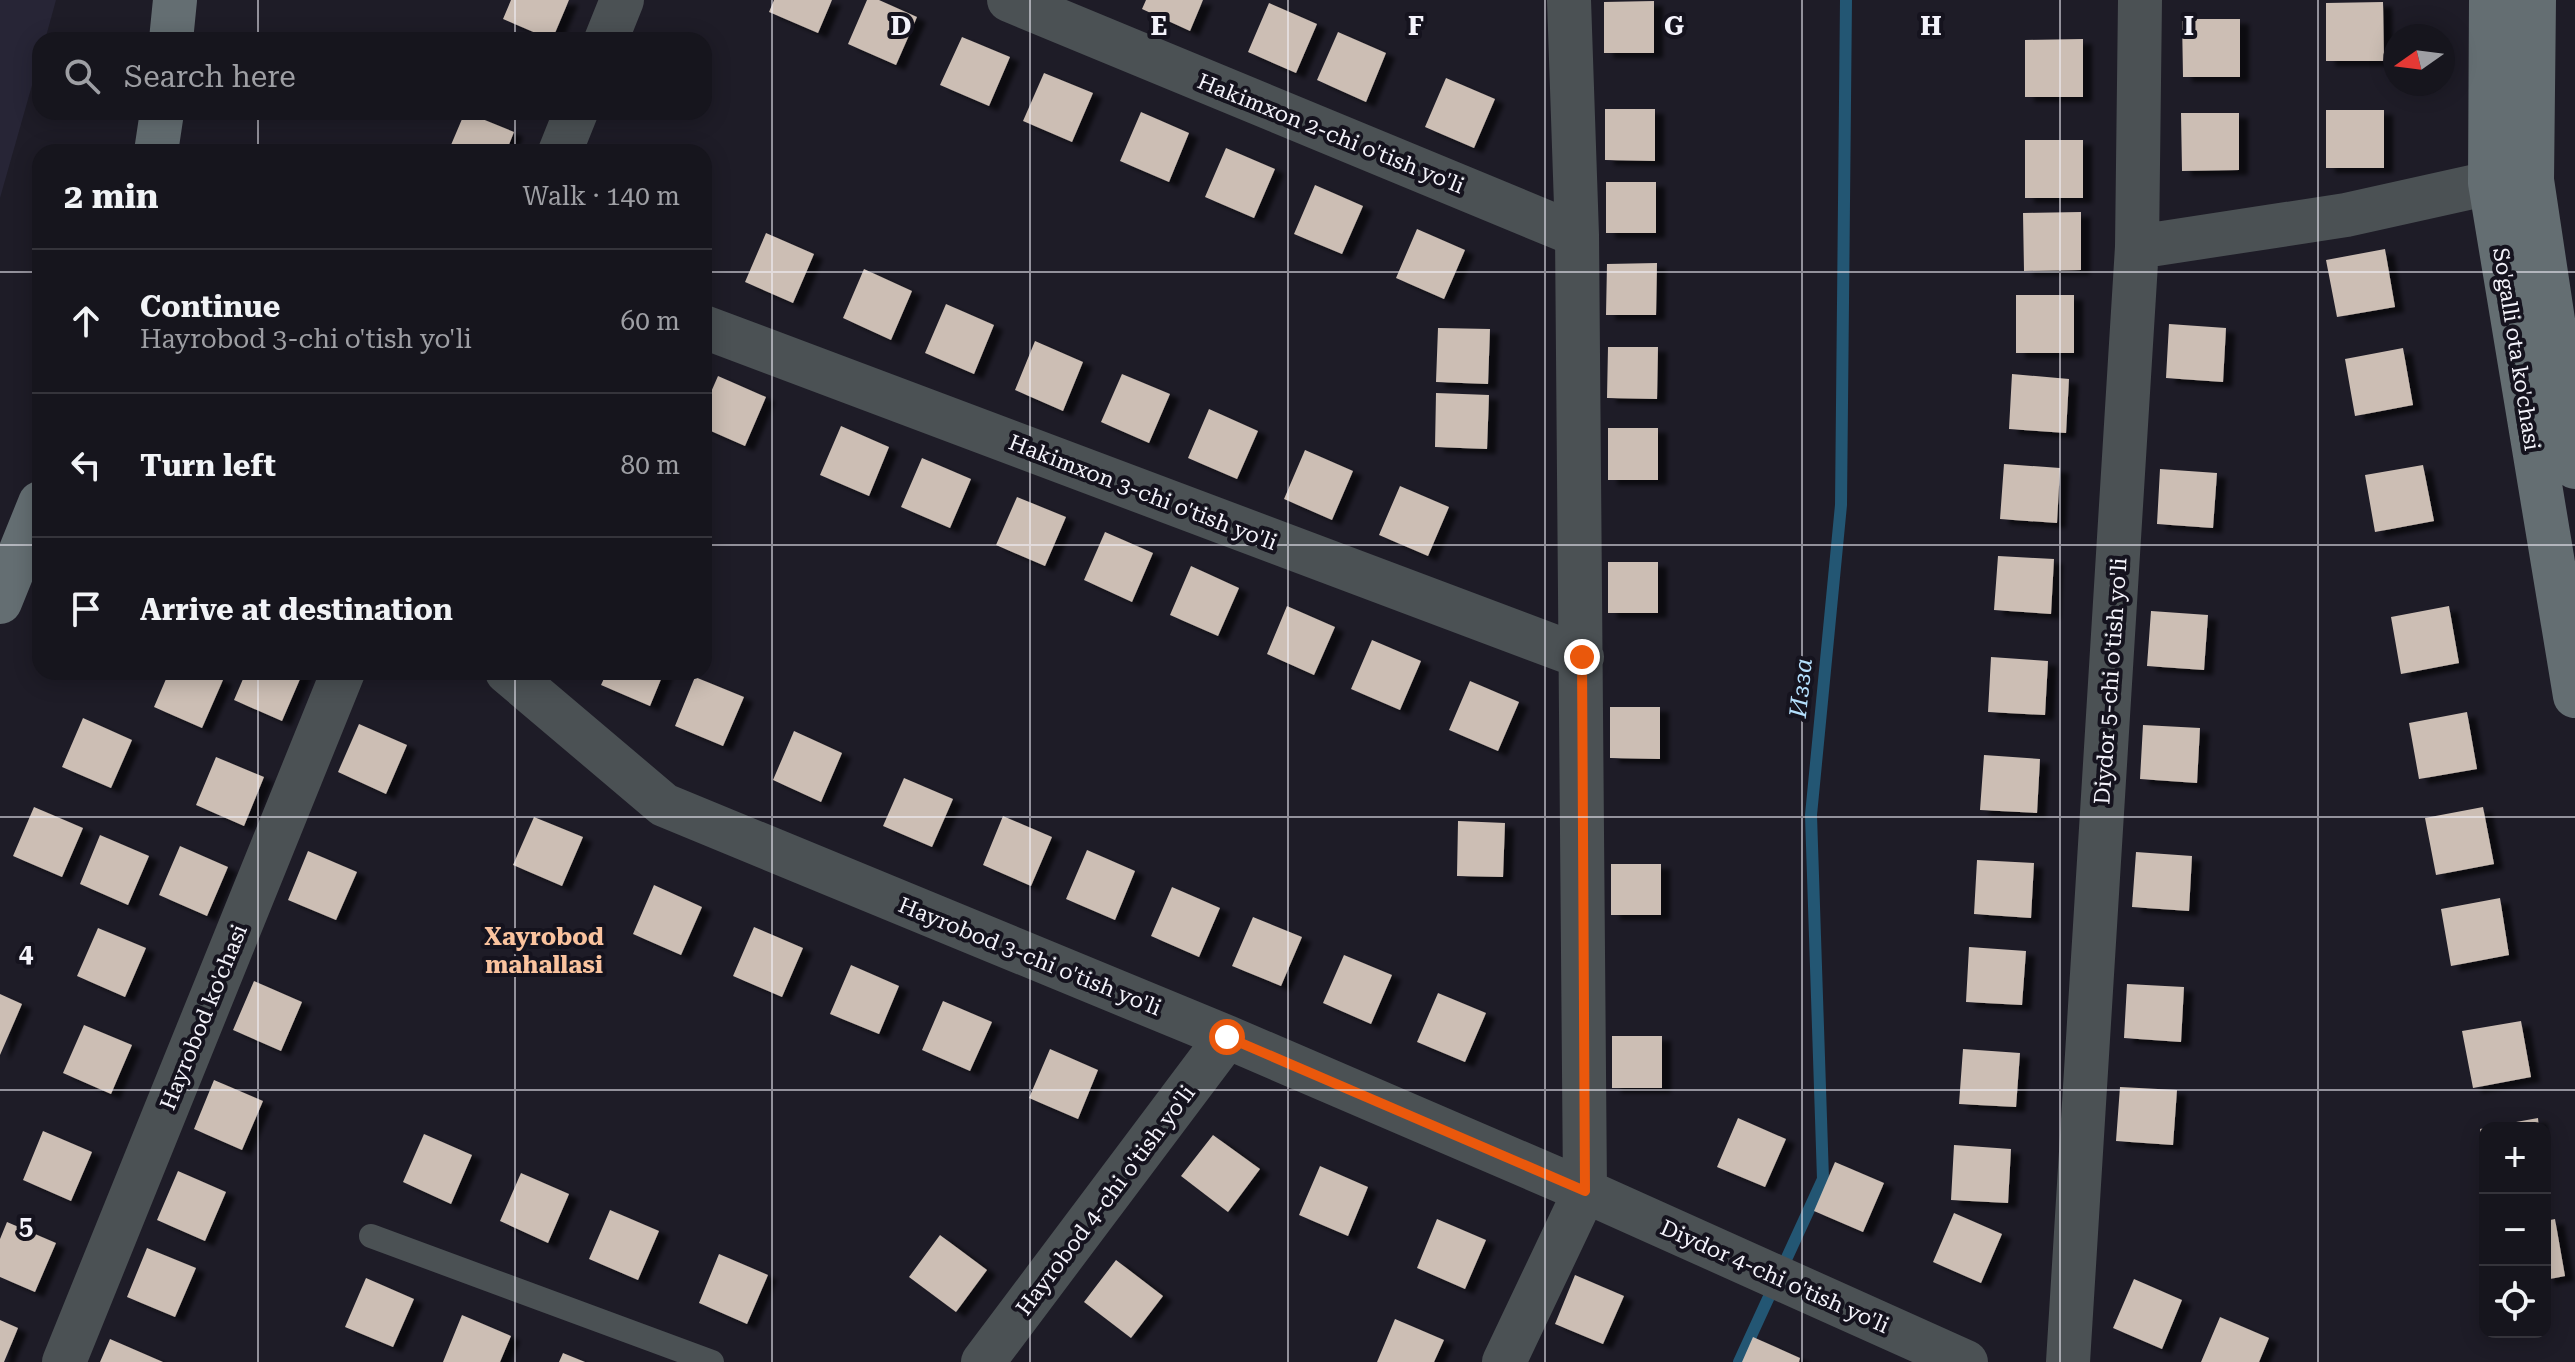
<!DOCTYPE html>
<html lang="en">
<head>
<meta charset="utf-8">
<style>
  :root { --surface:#16151d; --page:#23222a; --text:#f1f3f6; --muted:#9e9fa4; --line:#35343b }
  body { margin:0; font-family:"Roboto Serif",serif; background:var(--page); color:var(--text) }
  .controls { position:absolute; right:24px; bottom:24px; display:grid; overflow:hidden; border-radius:16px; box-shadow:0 4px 20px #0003 }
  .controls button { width:72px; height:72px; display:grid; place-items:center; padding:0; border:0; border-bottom:2px solid var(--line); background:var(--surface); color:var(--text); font:40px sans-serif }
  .compass { position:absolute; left:2383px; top:24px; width:72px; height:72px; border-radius:50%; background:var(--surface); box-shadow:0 4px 20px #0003; rotate:256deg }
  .stop { position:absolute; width:24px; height:24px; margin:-18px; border:6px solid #ea580c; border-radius:50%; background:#fff }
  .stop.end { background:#ea580c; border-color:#fff; box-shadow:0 2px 8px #0008 }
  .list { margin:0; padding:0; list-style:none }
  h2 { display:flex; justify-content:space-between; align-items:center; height:104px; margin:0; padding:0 32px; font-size:34px }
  h2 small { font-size:26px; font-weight:400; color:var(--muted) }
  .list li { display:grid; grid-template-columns:52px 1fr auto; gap:24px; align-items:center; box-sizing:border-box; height:144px; padding:0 32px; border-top:2px solid var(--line) }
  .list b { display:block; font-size:30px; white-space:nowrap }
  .list p { margin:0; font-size:26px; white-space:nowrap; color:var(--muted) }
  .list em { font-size:26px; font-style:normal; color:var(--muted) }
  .icon { flex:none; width:44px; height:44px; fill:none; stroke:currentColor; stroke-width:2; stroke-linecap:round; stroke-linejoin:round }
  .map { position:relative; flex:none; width:2575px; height:1362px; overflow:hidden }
  .search { position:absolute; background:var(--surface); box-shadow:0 4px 20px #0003; left:32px; top:32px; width:680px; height:88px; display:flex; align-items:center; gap:20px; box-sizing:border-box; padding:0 28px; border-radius:24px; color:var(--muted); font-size:30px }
  .panel { position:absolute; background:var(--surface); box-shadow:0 4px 20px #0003; left:32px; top:144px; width:680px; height:536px; border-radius:24px }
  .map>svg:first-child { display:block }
  .built { fill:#272536 }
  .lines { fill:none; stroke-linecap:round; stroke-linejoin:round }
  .stream { stroke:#235673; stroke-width:12 }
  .building { fill:#ccbeb4; filter:url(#shadow) }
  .service { stroke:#4b5154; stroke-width:24 }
  .minor { stroke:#4b5154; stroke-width:44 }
  .secondary { stroke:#646e72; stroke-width:44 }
  .route { stroke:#ea580c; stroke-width:10 }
  .grid { fill:none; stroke:#f4f3fb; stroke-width:2; stroke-opacity:0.55 }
  .labels { text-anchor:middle; stroke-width:8; stroke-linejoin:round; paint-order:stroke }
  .street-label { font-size:22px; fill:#f4f3fb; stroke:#15131e }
  .water-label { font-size:24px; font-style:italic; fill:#b4dffc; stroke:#15131e }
  .neighbourhood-label { font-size:24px; font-weight:bold; fill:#fac39e; stroke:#15131e }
  .grid-label { font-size:26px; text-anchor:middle; font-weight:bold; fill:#f4f3fb; stroke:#15131e; stroke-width:8; stroke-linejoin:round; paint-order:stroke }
</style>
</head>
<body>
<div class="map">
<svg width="2575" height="1362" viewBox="0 0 2575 1362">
  <defs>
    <filter id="shadow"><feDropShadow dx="9" dy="5" stdDeviation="2" flood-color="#0009"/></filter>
  </defs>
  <rect width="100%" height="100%" fill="#1e1c27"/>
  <!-- built -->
  <path class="built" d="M0,0H56L45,40H40V57L0,198Z"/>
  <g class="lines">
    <!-- stream -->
    <path class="stream" d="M1739,1362L1823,1179L1811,815L1841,505L1846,0"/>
  </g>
  <!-- building -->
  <path class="building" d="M511,0H569L552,40L503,19Z
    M774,0H832L818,33L769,12Z
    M867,0H879L917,17L896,65L848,44Z
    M1146,0H1203L1190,31L1142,9Z
    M1654,1V53H1604V2Z
    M2383,2L2384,61H2326V3Z
    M1269,3L1317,24L1296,73L1248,52Z
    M2182,19H2240V77H2183Z
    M1338,32L1386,53L1366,102L1317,80Z
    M962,37L1010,57L989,106L940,85Z
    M2083,39V97H2025V40Z
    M1044,73L1093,93L1072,142L1023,121Z
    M1446,78L1495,99L1474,148L1425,127Z
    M1605,109H1655V161L1605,160Z
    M2326,110H2384V168H2326Z
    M465,112L514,132L506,152H448Z
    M1141,112L1189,133L1169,182L1120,161Z
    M2181,113H2239V170L2182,171Z
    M2025,140H2083V198H2025Z
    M1226,148L1275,169L1254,218L1205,197Z
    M1606,182H1656V233H1606Z
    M1315,185L1363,206L1342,254L1294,234Z
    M2081,212V270L2024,271L2023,213Z
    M1417,229L1465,250L1444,299L1396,278Z
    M766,233L814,254L793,303L745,282Z
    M2385,249L2395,307L2337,317L2326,260Z
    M1657,263L1656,315H1606L1607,264Z
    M864,269L912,291L891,340L843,318Z
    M2016,295H2074V353H2016Z
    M946,304L994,325L974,374L925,353Z
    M2169,324L2226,328L2223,382L2166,378Z
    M1438,328L1490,329L1488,384L1436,382Z
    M1035,341L1083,362L1063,411L1015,390Z
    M1608,347H1658L1657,399L1607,398Z
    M2403,348L2413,405L2355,416L2345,359Z
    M1122,374L1170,394L1149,443L1101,422Z
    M2012,374L2069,379L2066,433L2009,429Z
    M718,376L766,397L745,446L704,428V408Z
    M1436,393L1489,395L1487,449L1435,447Z
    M1209,409L1258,431L1237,479L1188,458Z
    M841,426L889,447L869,496L820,475Z
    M1608,428H1658V480H1608Z
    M1305,450L1353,471L1332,520L1284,499Z
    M922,458L971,479L950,528L901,507Z
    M2004,464L2060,468L2057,523L2000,519Z
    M2423,465L2434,521L2375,532L2365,475Z
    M2160,469L2217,473L2213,528L2157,524Z
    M1400,486L1449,507L1428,556L1379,535Z
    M1017,497L1066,517L1045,566L996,545Z
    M1105,532L1153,553L1132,602L1084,580Z
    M1998,556L2054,559L2051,614L1994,610Z
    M1608,562H1658V613H1608Z
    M1191,566L1239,588L1218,636L1170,615Z
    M1287,606L1335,627L1314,675L1267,654Z
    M2449,606L2459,663L2401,674L2391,617Z
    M2151,611L2208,615L2204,670L2147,666Z
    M1372,640L1421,661L1400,710L1351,689Z
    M1991,657L2048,661L2045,715L1988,712Z
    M169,672H206L223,680L202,728L154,707Z
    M246,672H303L282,721L234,700Z
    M607,672H664L650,706L601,685Z
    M695,677L744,697L723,746L675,726Z
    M1470,681L1519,702L1498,751L1449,730Z
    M1610,707H1660V759L1610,758Z
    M2467,712L2477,769L2419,779L2409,723Z
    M83,718L132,740L111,788L62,767Z
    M359,724L407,745L386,794L338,772Z
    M2143,725L2200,728L2197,783L2140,779Z
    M794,731L842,753L821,802L773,780Z
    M1984,755L2040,759L2037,813L1980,810Z
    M216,757L264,777L244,826L196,805Z
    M904,778L953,799L932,847L883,826Z
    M34,807L83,828L62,877L13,856Z
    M2483,807L2494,864L2436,875L2425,818Z
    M1003,816L1052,837L1031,886L983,865Z
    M534,817L583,837L562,886L513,865Z
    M1458,821L1505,823L1503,877L1457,876Z
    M100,835L149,856L128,905L80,884Z
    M180,846L228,867L207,916L159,895Z
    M1087,850L1135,871L1115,920L1066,899Z
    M308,851L357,872L336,920L288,900Z
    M2136,852L2192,856L2189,911L2132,907Z
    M1977,860L2034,863L2031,918L1974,914Z
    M1611,864H1661V915H1611Z
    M654,885L702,907L681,955L633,934Z
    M1172,887L1220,908L1199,957L1151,936Z
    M2500,898L2509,955L2451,966L2441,909Z
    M1253,917L1302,937L1281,986L1232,966Z
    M754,927L803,948L782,997L733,976Z
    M98,928L146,948L125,997L77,976Z
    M1969,947L2026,951L2022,1005L1966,1002Z
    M1344,955L1392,975L1371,1024L1323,1003Z
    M851,965L899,986L879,1034L830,1014Z
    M254,981L302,1002L281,1051L233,1030Z
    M2127,984L2184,987L2181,1042L2124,1038Z
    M1438,993L1486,1013L1465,1062L1417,1042Z
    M0,994L22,1004L0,1055Z
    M943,1001L992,1022L970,1071L922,1050Z
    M2521,1021L2531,1077L2473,1088L2462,1031Z
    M84,1025L132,1045L111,1094L63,1073Z
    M1612,1036H1662V1088H1612Z
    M1050,1049L1098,1070L1078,1119L1029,1098Z
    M1963,1049L2020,1053L2016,1107L1959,1104Z
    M214,1080L263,1101L242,1150L194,1129Z
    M2120,1087L2177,1090L2173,1145L2116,1141Z
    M1738,1118L1786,1139L1765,1187L1717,1167Z
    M2538,1118L2539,1128H2494V1126Z
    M2485,1128V1149H2483L2480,1129Z
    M43,1131L92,1152L71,1201L23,1180Z
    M424,1134L472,1155L451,1204L403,1182Z
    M1213,1135L1260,1169L1228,1212L1181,1176Z
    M1954,1145L2011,1149L2008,1203L1951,1200Z
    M1835,1162L1884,1183L1863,1232L1814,1211Z
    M1320,1166L1368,1187L1348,1236L1299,1215Z
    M178,1171L226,1192L205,1241L157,1220Z
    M521,1173L569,1194L548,1243L500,1221Z
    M610,1210L659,1231L638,1280L589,1259Z
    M1954,1213L2002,1234L1981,1283L1933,1262Z
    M1437,1219L1486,1240L1465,1289L1417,1268Z
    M2555,1219L2565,1276L2545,1280V1221Z
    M7,1222L56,1243L35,1292L0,1277V1239Z
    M940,1235L987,1270L956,1312L909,1277Z
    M147,1248L196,1268L175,1317L127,1297Z
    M719,1254L768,1275L747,1324L699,1303Z
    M1116,1260L1163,1296L1131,1338L1084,1302Z
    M1575,1275L1624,1296L1603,1344L1555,1324Z
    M366,1278L414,1299L393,1347L345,1327Z
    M2134,1279L2182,1300L2162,1349L2113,1328Z
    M462,1315L511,1336L500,1362H443Z
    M2220,1317L2269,1338L2259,1362H2201Z
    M1395,1319L1444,1340L1434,1362H1377Z
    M0,1320L18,1328L4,1362H0Z
    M1753,1337L1800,1358L1799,1362H1742Z
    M110,1339L163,1362H100Z
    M563,1353L585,1362H559Z"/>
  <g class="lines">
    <!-- service -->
    <path class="service" d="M371,1236L712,1362"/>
    <!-- minor -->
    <path class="minor" d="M1009,0L1577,235
      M606,40L622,0
      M560,152L576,112
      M2137,247L2346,215L2490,183L2528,181
      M704,327L1582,657
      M507,672L664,805L1227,1037L1585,1191L1966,1362
      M64,1362L343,672
      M983,1362L1227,1037
      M1504,1362L1585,1191L1577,235L1569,0
      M2068,1362L2137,247L2140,0"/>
    <!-- secondary -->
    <path class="secondary" d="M2491,0L2490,183L2575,696
      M2534,0L2532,180L2575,467
      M171,40L175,0
      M156,152L162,112
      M0,602L40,503"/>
  </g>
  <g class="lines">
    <!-- route -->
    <path class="route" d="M1227,1037L1585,1191L1582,657"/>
  </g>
  <!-- grid -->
  <path class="grid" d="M258,0V40M515,0V40M772,0V1362M1030,0V1362M1288,0V1362M1545,0V1362M1802,0V1362M2060,0V1362M2318,0V1362M258,112V152M515,112V152M0,272H40M704,272H2575M0,545H40M704,545H2575M258,672V1362M515,672V1362M0,817H2575M0,1090H2575"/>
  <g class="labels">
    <!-- street labels -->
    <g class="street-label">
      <text transform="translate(1331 133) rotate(22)" y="8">Hakimxon 2-chi o'tish yo'li</text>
      <text transform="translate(2517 349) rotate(81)" y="8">So'galli ota ko'chasi</text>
      <text transform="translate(1143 492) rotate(21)" y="8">Hakimxon 3-chi o'tish yo'li</text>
      <text transform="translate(2110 681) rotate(-86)" y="8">Diydor 5-chi o'tish yo'li</text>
      <text transform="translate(1030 956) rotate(22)" y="8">Hayrobod 3-chi o'tish yo'li</text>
      <text transform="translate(203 1017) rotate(-68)" y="8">Hayrobod ko'chasi</text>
      <text transform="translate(1105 1200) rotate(-53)" y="8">Hayrobod 4-chi o'tish yo'li</text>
      <text transform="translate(1775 1276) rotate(24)" y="8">Diydor 4-chi o'tish yo'li</text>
    </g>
    <!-- water labels -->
    <g class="water-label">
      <text transform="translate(1801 688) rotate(-84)" y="8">Изза</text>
    </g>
    <!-- neighbourhood labels -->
    <g class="neighbourhood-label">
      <text x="544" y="945">Xayrobod<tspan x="544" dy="28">mahallasi</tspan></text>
    </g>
  </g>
  <g class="grid-label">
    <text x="901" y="35">D</text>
    <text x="1159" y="35">E</text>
    <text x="1416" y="35">F</text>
    <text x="1674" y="35">G</text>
    <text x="1931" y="35">H</text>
    <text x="2189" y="35">I</text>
    <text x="26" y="962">4</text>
    <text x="26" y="1235">5</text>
  </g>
</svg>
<div class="controls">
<button>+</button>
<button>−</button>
<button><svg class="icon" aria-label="locate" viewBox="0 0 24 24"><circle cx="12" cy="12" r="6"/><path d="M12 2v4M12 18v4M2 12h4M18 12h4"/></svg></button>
</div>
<svg class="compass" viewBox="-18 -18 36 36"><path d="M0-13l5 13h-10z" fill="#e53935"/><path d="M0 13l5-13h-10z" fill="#9e9fa4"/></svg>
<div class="stop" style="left:1227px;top:1037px"></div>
<div class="stop end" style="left:1582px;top:657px"></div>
<div class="search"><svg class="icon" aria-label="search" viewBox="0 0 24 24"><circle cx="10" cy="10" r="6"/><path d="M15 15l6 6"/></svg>Search here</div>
<section class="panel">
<h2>2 min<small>Walk · 140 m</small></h2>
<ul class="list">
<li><svg class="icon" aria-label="ahead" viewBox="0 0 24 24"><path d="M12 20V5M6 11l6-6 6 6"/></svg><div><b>Continue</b><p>Hayrobod 3-chi o'tish yo'li</p></div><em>60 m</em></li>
<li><svg class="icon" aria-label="left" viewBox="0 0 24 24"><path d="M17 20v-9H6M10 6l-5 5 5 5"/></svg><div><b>Turn left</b></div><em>80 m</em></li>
<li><svg class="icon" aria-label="arrive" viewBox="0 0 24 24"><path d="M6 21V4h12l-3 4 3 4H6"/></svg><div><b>Arrive at destination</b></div></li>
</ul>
</section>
</div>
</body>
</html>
